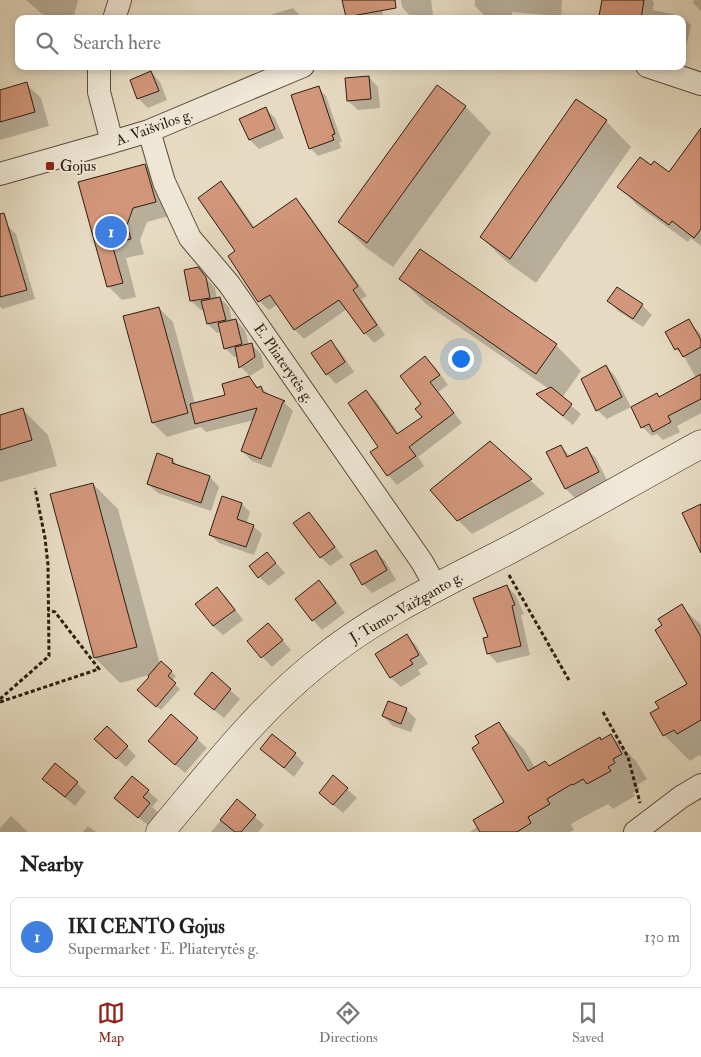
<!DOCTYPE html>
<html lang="en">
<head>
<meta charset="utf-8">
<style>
  :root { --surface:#fff; --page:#f2f2f2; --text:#222; --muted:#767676; --line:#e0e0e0; --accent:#8f2418 }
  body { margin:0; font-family:"IM FELL Double Pica",serif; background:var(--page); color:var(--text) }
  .you { position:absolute; left:460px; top:358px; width:18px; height:18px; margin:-12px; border:4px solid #fff; border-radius:50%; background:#1a73e8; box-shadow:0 0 0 8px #1a73e833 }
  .badge { display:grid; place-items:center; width:32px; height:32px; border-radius:50%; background:var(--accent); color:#fff; font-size:16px; font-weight:700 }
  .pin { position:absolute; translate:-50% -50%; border:2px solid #fff; box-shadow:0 1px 5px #0006 }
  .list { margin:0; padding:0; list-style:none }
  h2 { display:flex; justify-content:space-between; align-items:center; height:65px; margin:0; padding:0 20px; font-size:21px }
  h2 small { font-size:16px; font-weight:400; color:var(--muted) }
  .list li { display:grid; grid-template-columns:32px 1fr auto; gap:15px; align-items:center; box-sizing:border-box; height:80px; margin:0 10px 10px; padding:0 10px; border:1px solid var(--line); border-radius:10px }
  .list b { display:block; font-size:19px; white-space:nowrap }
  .list p { margin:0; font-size:16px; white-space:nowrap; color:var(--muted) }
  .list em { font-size:16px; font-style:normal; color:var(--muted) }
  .icon { flex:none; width:28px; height:28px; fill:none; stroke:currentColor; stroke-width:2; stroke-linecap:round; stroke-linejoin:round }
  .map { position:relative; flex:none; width:701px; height:832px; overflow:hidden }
  .search { position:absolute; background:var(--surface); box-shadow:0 2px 8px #0003; left:15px; right:15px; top:15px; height:55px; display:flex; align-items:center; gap:12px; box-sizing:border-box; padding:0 18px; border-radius:10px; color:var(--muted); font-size:19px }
  .sheet { height:155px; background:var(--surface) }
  nav { display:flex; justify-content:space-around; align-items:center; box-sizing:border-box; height:70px; border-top:1px solid var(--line); background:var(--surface); font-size:14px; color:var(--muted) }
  nav a { display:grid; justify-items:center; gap:2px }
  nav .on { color:var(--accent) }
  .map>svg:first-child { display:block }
  .shadow { fill:#0003 }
  .building { fill:#d2967a; stroke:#2e1d0f }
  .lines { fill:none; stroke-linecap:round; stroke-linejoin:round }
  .street-casing { stroke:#5c4c3c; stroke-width:24 }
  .secondary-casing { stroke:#2e1d0f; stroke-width:29 }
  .path { stroke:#2e1d0f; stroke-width:3; stroke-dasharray:4 2.5; stroke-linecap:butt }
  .street { stroke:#efe8d7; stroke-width:22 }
  .secondary { stroke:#efe8d7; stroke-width:28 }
  .poi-dot { fill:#8f2418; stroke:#efe8d7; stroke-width:2 }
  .labels { text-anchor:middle; stroke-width:4; stroke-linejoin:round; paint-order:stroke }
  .street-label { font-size:15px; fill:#2e1d0f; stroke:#efe8d7 }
  .poi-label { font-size:15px; fill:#2e1d0f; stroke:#efe8d7; text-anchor:start }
</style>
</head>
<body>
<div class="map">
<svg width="701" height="832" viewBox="0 0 701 832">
  <rect width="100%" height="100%" fill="#e6dbc2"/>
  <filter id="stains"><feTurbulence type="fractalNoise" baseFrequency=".004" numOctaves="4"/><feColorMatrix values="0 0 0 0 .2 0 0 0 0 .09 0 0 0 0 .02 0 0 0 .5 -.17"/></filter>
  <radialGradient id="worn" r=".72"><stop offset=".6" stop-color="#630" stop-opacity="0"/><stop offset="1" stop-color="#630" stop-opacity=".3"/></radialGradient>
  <!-- shadow -->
  <path class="shadow" d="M26,0H78L73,19L62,16L61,19H52L44,16Z
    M343,0H380L384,19H349L347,17Z
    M401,0H431L433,15L411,17L402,7Z
    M475,0H562L561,16L512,12V16L484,15L475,6Z
    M603,0H652L654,2L653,10L681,16L691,25L686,47L682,46V19H604L601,15Z
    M694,0H701V11L693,3Z
    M293,8L303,19H271L270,15Z
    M218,66H234L222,70Z
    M151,72L160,82L167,100L148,108L138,98Z
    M369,77L378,87L380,108L358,110L348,101L346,79Z
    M26,84L41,98L49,126L0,140V91Z
    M437,87L466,107L491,133L393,267L365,247L339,221Z
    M318,88L326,96L342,142H339L341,148L318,156L310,148Z
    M576,101L606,121L631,147L536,283L507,262L481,237Z
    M265,108L275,118L284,138L259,149L250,140L241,119Z
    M701,144V246L691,238L688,242L637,205L619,186L651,167L669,174Z
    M145,165L159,179L169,216L147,222L140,240L144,254L126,258L136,297L122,300L108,286L80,183Z
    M221,183L230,192L255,228L296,200L305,209L367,296L361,299L385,335L374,343L365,333L347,309L304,339L295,330L278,304L269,310L259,301L230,256L237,252Z
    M7,225L16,234L35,299L2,309L0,306V227Z
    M197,269L215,288L217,299L220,298L229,307L232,321L236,320L245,330L249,345H252L261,354L264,367L250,376L241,367L238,356L234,357L225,348L221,332L217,333L208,324L204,310H201L191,301Z
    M401,279L556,345L581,371L562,398L581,414L573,425L547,404L538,395L549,389L426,304Z
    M617,289L642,305L652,315L643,327L618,311L609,301Z
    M159,308L173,322L195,404L227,396L249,378L259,388L261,387L270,397L284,402L293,411L271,468L252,461L242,451L254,420L206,432L201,427L167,437L153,423Z
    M690,323L701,334V413L677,426L680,432L663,440L657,434L652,436L642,427L660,398L696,378L685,358L676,349Z
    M331,342L340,351L354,372L336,384L327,374Z
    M425,358L435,367L448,385L438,392L462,423L418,457L424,466L397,485L388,475L366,392L376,401L399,434L423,417Z
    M606,366L615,376L631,407L607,419L597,410Z
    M23,410L48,435L57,466L0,482V416Z
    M490,443L545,494L472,534L458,520Z
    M561,446L571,457L586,449L596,458L608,482L575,498L566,489Z
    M173,460L179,467L210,477L219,487L211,511L158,493L148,484Z
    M93,484L118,509L160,664L161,663L176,676L172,681L180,689L161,710L143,695L151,677L149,675L120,683L95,658Z
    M242,504L250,512L246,524L253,526L262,534L254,555L219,543L210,535Z
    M308,514L318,523L343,557L330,566L321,557Z
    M376,552L385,561L396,580L372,593L363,584Z
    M267,553L285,573L269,586L259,577Z
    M319,582L329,591L345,613L322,630L313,620Z
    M507,586L516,596L524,614L521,615L530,655L497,663L488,653L490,637Z
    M217,589L227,598L243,620L223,635L213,626Z
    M681,606L701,625V757L699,755L690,761L664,735L652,714L661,709L688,685L664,626Z
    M277,634L291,650L272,667L248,641Z
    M407,636L416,645L428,664L418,670L421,674L401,687L391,678L377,654Z
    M212,674L240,699L224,718L205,703Z
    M406,709L416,719L411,732L393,726L383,716Z
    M499,724L524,749L535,768L550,767L599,738L602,741L611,736L636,761L647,779L637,785L640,789L633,793L635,796L613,809L608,804L599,809H598L571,824L574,830L570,832H470L478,826L506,802Z
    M197,739L207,748L185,773L159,751Z
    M127,747L136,756L126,767L105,748Z
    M262,749L295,754L304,763L294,777L271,758Z
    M44,779L77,783L86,792L75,806L53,788Z
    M347,789L357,798L343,813L330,802Z
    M148,791L158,800L152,807L159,813L149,826L125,807Z
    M237,801L264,825L258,832H211Z
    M11,816L28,832H0V828Z
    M88,826L96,832H83Z"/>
  <!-- building -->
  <path class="building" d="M342,0H395L396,8L346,17Z
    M602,0H644L641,19H619L599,16Z
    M151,71L159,91L137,99L130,80Z
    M369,76L371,99L347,101L345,78Z
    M27,82L35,112L0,122V90Z
    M437,85L466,106L367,243L338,222Z
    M319,86L335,134L332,135L334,140L309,149L291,95Z
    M576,99L607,120L510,259L480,237Z
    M266,107L275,129L249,140L239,119Z
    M701,128V229L694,238L672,221L669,225L617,187L640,157L651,165L654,161L669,172Z
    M145,164L156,202L133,208L127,225L131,239L112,244L123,283L107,287L78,182Z
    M221,181L253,228L296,198L358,286L353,290L377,325L364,334L339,300L294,330L270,295L258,302L228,256L235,251L198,198Z
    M4,213L27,290L0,297V214Z
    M420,249L557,344L536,374L399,279Z
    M198,267L206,277L210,298L190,301L184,270Z
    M617,287L643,304L633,319L607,301Z
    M220,297L226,320L207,324L201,301Z
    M159,307L188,413L152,423L123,316Z
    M236,319L242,344L224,349L218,323Z
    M689,319L701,340V347L683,357L678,348L675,350L665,332Z
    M331,340L345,362L326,375L311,353Z
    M252,343L255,357L239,368L235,347Z
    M425,356L440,375L430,382L454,413L409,447L416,456L387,476L370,452L378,447L348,403L366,390L397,434L422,417L415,409L421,404L400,376Z
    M606,365L622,397L596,411L581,379Z
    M701,374V399L668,416L671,422L653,432L649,424L641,428L631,407L657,393L659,397Z
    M249,376L257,388L261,386L263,392L285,401L283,402L261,459L241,451L257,408L195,424L190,404L225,395L222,384Z
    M551,387L572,404L563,416L536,394Z
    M23,408L32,440L0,450V415Z
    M490,441L532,479L457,521L430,490Z
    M561,445L567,457L587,447L599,472L565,489L546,452Z
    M157,453L173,459L172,463L210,476L201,503L147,484Z
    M93,483L137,647L94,658L50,494Z
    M222,496L242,503L237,519L254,525L246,547L209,535Z
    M701,504V553L682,513Z
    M309,512L335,547L320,558L293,523Z
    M376,550L387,570L362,585L350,564Z
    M267,552L276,563L258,578L249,566Z
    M319,580L336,603L312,621L295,599Z
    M507,585L515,605L512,606L521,646L487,654L483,638L488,637L473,598Z
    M217,587L235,610L213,626L195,604Z
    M682,604L701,637V720L677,734L674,730L663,736L650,713L659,708L655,702L687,684L655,630L662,625L658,619Z
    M268,623L283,640L261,658L247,641Z
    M407,634L419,655L410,660L413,664L390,678L375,654Z
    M161,661L172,671L168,676L176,683L156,707L137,690L149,677L148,676Z
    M212,672L231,689L214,710L194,694Z
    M388,701L407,708L401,724L382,716Z
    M171,714L198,738L175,765L148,741Z
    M499,722L528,771L545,761L549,766L600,737L601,740L611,734L622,754L613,759L615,763L608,767L611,771L587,784L583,779L573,785L572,784L547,799L550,804L528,817L531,823L517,832H480L473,820L504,802L472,748L479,743L475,736Z
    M107,726L128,746L116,759L94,739Z
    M272,734L296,753L284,768L260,749Z
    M55,763L78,782L65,797L42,779Z
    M333,775L348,788L333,805L319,793Z
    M132,776L149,790L143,797L150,803L138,818L114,798Z
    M237,799L256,815L241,832H235L220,820Z"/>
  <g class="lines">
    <!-- street casing -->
    <g class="street-casing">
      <path id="street" d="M114,19L120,0
        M99,66V92L112,142
        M647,66L701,84
        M149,131L164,182L190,238L229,284L422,562L436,587
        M0,174L112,142L149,131L303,66
        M635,832L681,797L701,785"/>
    </g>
    <!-- secondary casing -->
    <g class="secondary-casing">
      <path id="secondary" d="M160,832C210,773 257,711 317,663C374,616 443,584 509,550C573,516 637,479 701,444"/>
    </g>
    <!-- path -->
    <path class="path" d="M509,575L570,682
      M0,699L49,656L48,565L45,538L35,488
      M0,702L99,669L55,612L48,610
      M603,712L628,757L640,803"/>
    <!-- street -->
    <use href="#street" class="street"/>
    <!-- secondary -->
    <use href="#secondary" class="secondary"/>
  </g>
  <!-- markers -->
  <rect class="poi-dot" x="45" y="161" width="10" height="10" rx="2.5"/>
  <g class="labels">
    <!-- street labels -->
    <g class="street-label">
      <text transform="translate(154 127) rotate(-20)" y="5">A. Vaišvilos g.</text>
      <text transform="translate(284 363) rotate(55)" y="5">E. Pliaterytės g.</text>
      <text transform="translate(406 607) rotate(-30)" y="5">J. Tumo-Vaižganto g.</text>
    </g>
    <!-- poi labels -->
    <g class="poi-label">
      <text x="60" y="171">Gojus</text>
    </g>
  </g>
  <rect width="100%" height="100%" filter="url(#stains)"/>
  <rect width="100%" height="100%" fill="url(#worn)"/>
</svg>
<div class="you"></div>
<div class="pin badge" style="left:111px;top:232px;background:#3f7fe0">1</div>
<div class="search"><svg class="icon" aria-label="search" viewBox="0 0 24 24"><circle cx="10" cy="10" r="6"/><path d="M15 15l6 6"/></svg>Search here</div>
</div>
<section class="sheet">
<h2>Nearby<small></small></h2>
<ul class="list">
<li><span class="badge" style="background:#3f7fe0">1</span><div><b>IKI CENTO Gojus</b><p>Supermarket · E. Pliaterytės g.</p></div><em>130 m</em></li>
</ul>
</section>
<nav>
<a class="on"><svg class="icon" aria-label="map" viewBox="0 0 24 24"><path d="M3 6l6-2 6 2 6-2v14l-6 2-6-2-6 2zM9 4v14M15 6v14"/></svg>Map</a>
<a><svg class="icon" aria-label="directions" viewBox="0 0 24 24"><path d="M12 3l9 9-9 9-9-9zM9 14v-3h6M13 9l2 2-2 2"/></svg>Directions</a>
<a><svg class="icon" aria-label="saved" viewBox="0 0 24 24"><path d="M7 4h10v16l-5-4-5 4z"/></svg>Saved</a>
</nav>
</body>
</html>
